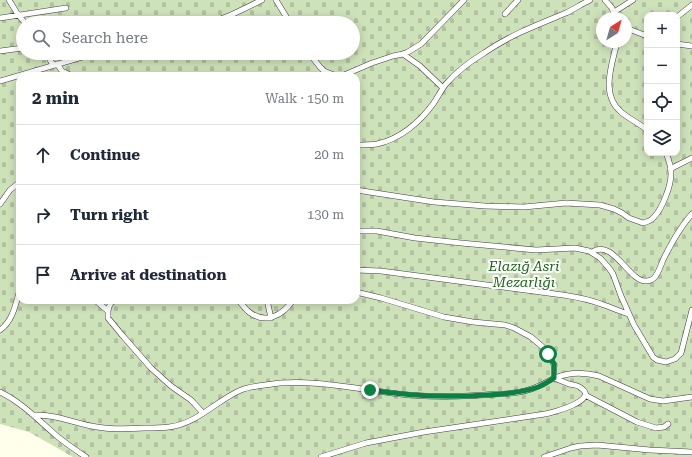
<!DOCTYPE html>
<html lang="en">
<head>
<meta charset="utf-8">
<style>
  :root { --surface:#fff; --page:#f6f6f7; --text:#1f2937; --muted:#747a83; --line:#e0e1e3 }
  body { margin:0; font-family:"Roboto Serif",serif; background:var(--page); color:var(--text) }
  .controls { position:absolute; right:12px; top:12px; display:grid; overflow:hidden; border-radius:8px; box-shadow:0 2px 10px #0003 }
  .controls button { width:36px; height:36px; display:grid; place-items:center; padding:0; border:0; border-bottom:1px solid var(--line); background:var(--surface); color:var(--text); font:20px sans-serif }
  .compass { position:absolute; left:596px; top:12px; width:36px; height:36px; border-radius:50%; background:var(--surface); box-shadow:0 2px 10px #0003; rotate:37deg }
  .stop { position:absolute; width:12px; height:12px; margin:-9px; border:3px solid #0b8043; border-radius:50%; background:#fff }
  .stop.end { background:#0b8043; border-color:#fff; box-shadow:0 1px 4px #0008 }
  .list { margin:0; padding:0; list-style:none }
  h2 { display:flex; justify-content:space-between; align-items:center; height:52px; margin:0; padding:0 16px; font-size:17px }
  h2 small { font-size:13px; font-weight:400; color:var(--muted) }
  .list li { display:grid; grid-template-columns:26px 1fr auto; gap:12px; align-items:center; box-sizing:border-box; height:60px; padding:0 16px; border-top:1px solid var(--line) }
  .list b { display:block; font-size:15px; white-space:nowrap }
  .list em { font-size:13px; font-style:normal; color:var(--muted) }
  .icon { flex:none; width:22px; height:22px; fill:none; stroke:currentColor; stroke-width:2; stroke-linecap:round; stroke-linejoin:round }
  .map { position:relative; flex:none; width:692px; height:457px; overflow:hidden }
  .search { position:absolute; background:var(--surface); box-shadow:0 2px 10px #0003; left:16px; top:16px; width:344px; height:44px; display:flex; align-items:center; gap:10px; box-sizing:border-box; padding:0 14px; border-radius:22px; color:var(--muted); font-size:15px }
  .panel { position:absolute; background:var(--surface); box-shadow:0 2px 10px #0003; left:16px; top:72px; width:344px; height:232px; border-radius:12px }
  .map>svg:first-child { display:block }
  .cemetery { fill:url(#cemetery-stones); fill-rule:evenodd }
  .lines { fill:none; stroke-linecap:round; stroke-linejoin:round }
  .service-casing { stroke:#3f3f3f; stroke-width:6 }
  .service { stroke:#fff; stroke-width:5 }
  .route { stroke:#0b8043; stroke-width:5 }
  .labels { text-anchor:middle; stroke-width:4; stroke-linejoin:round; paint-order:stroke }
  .park-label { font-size:14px; font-style:italic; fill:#196917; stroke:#fff }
</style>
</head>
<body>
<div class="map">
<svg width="692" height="457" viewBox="0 0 692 457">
  <defs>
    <pattern id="cemetery-stones" width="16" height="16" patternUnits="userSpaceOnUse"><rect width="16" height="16" fill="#cee2ba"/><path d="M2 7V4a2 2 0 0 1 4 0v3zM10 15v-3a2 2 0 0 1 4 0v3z" fill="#b0c19f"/></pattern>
  </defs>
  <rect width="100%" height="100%" fill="#ffffeb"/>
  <!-- cemetery -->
  <path class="cemetery" d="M0,0H692V457H73L29,432L0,424ZM647,15H677V153H647ZM602,18H626V42H602ZM23,23H353V53H23ZM20,76H356V300H20Z"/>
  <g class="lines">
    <!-- service casing -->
    <g class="service-casing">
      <path id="service" d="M9,0L17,13L25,23
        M276,0L290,23
        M605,0L612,8L615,18
        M614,12L633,0
        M505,14L518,0
        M677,17L692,5
        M0,18L66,8
        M210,23L231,15L262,0
        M626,28L647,36
        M617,42C612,65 600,94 621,112C629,119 639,123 647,130
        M677,44L692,46
        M0,51L23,48
        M46,53L53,65
        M309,53L320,67L324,71L334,75H344L372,63L393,56L403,54L408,52L421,44L464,0
        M403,54L420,66L443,88
        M57,64L62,71L72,76
        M0,81L96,53
        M356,145C363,145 370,145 377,144C400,139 420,122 433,104C438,97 441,90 446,84C456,72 471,61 484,53C510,35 537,25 566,13C574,9 582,4 590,0
        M670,169L692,158
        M356,190L434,202L485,206L524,207L566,203L600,205L614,209L622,213L629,218L643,223C647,222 651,221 654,217C662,209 671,186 671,174C671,167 669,160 666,153
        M0,204L10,190L20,182
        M356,231H377L415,238L461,243L536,250L575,248L589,251L600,258L609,268L613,274L621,296L634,325L653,357L657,360L666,362L675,359L681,353L692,310
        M592,252C613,238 629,282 646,281C649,281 652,280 654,278C659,273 661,264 664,258C672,242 680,227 692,214
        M356,270L381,271L563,295C577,297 591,300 604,305C613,308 620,312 629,314
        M95,300L108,311
        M115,300L111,303L109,307L108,311V318L122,335L151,368L171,386L191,400L203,413
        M238,300C242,304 245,309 249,312C266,325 283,315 293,300
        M267,300L271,318
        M0,330C13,321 16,303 20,289
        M0,392C23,403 39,421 58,437C67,444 77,451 86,457
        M585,395L637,422L656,428L664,427L668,424
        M35,415C56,414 76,424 97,427C113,430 129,429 145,428C153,428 161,428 169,427C197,424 217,400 241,390C249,387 257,386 265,385C307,378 350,388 391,393C427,398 462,397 497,394C511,394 526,392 539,386C544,384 549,380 555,378C569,372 584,372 599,376L650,399L663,401L692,397
        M321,457L366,443L424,432L545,414C552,413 600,400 581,388C578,385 573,385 569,384C564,382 559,380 554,378V365L551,359L545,349L531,337L514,328L505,325L473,322L444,317L381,298L356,292
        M544,457L571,448L580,446L597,445L650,450L692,452"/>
    </g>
    <!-- service -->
    <use href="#service" class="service"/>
  </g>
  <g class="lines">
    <!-- route -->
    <path class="route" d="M370,390C409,396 447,398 486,395C503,394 521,393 538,387C543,385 549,381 554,378V364L548,354"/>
  </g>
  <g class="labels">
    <!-- park labels -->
    <g class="park-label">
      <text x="524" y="271">Elazığ Asri<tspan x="524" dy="16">Mezarlığı</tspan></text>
    </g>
  </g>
</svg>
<div class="controls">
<button>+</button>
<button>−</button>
<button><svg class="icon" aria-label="locate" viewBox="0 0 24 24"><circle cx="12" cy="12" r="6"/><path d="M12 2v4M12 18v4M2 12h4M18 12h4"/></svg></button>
<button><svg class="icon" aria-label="layers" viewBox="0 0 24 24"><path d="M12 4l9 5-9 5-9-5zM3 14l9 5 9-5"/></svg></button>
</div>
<svg class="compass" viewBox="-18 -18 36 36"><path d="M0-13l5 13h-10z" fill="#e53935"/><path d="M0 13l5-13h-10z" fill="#747a83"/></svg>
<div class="stop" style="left:548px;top:354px"></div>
<div class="stop end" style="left:370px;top:390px"></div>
<div class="search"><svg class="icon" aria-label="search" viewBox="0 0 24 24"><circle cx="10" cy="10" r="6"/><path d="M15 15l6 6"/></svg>Search here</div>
<section class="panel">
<h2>2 min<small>Walk · 150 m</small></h2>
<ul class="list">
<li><svg class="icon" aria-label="ahead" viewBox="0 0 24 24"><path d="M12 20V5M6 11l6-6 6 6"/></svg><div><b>Continue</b></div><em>20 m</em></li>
<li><svg class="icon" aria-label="right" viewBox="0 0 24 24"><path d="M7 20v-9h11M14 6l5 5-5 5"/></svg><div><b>Turn right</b></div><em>130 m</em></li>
<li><svg class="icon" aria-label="arrive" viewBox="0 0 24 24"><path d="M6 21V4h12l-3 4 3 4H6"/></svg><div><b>Arrive at destination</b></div></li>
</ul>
</section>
</div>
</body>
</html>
